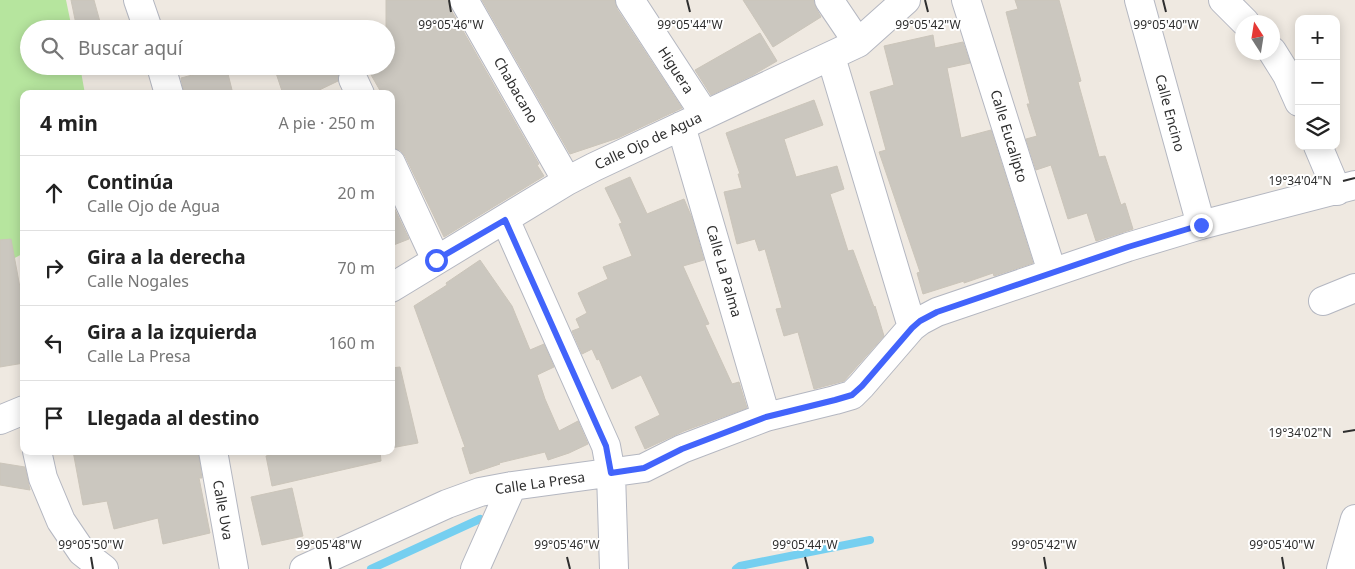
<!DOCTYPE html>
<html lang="es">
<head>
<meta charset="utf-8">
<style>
  :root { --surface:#fff; --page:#f2f2f2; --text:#222; --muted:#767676; --line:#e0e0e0 }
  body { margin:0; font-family:"Noto Sans",sans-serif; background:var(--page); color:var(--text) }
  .controls { position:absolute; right:15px; top:15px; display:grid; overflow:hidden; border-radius:10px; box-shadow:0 2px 12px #0003 }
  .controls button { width:45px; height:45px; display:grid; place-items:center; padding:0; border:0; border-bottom:1px solid var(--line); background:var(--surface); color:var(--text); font:25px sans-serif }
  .compass { position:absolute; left:1235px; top:15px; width:45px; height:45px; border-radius:50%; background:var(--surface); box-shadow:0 2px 12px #0003; rotate:348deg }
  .stop { position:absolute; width:15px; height:15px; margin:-11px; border:4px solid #4264fb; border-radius:50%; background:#fff }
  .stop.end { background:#4264fb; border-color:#fff; box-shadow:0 1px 5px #0008 }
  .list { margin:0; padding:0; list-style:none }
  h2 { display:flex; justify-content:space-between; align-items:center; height:65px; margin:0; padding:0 20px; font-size:21px }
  h2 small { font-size:16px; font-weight:400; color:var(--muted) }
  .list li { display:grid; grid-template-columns:32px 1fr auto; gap:15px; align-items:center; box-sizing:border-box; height:75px; padding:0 20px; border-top:1px solid var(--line) }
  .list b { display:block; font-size:19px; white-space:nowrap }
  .list p { margin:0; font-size:16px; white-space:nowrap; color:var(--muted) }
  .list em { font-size:16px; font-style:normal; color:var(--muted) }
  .icon { flex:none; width:28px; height:28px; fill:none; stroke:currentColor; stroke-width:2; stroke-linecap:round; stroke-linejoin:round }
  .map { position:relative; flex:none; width:1355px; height:569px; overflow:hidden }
  .search { position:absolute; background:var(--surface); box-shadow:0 2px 12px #0003; left:20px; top:20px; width:375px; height:55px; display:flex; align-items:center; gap:12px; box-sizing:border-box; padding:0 18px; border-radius:28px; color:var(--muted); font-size:19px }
  .panel { position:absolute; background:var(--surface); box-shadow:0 2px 12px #0003; left:20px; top:90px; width:375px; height:365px; border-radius:10px }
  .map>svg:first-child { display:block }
  .green { fill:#b6e59e }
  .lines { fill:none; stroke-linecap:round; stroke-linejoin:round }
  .stream { stroke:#75cff0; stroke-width:8 }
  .building { fill:#cbc7bf; stroke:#cbc5ba }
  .minor-casing { stroke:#b4b7c1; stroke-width:30 }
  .minor { stroke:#fff; stroke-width:28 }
  .route { stroke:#4264fb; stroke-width:6 }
  .ticks { fill:none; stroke:#2e2e2e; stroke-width:2 }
  .labels { text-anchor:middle; stroke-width:4; stroke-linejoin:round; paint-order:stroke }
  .street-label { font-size:14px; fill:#2e2e2e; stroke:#fff }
  .ticks-label { font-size:12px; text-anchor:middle; fill:#2e2e2e; stroke:#fff; stroke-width:4; stroke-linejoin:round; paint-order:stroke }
</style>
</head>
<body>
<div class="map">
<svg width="1355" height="569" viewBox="0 0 1355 569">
  <rect width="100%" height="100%" fill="#efe9e1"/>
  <!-- green -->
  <path class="green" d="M0,0H66L72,29H29V66H80L85,94H24V253L0,266Z"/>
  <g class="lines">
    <!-- stream -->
    <path class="stream" d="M371,569L480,519
      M736,569L740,566L870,540"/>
  </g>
  <!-- building -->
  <path class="building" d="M71,0H94L102,29H77Z
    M386,0H448L450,8L539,164L537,165L544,176L444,237L405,156L400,150L391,148V120L395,118L391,110V94H382L366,66L363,68L362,66H386Z
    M482,0H615L617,9L682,108L618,138L570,154Z
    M743,0H814L816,8L821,17L773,47Z
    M1015,0H1059L1081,81L1078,82L1099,157L1105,156L1121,205L1125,203L1133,229L1096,241L1087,213L1068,219L1051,165L1036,170L1026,139L1037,136L1027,104H1030L1006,12L1018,9Z
    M760,33L777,61L753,75L711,95L695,70Z
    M933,35L935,48L963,42L970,63L947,68L961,138L991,130L1033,263L994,276L993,273L964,283V281L923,294L917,273L920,272L879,152L886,150L870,92L894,85L884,46Z
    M226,66L233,94H184L181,78Z
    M287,66H345L340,70L338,81L311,94H283L275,70Z
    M814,100L823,125L784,139L796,177L837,166L844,189L830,194L848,251L853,250L874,307L875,306L884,336L844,381L814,389L798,332L784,336L776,309L782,308L765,249L759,251L755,239L737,244L724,192L742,188L738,174H740L726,133Z
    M630,177L647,214L684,199L692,218L704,260L683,266L709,324L705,325L732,384L739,382L747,408L684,431L645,449L635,427L660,415L641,375L612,389L599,359L597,360L592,349L582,354L572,331L580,328L576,319L587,313L578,293L608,279L603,267L632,256L619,224L622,223L605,188Z
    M391,201L409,239L391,246Z
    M11,239L24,309V363L0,367V240Z
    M480,260L512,306L530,350L544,344L554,367L537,375L545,399L559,431L578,421L588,444L569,453L548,460L545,452L499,463L500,464L470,474L462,448L465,447L414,306L447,285L446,283Z
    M400,367L418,443L391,448V368Z
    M73,451H198L202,478H199L210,533L163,544L158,518L114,529L107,501L83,505Z
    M287,451H380L381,461L272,486L266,456Z
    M0,463L25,467L30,490L0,485Z
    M292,488L303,536L262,545L251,497Z"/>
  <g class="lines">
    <!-- minor casing -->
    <g class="minor-casing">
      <path id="minor" d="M138,0L148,29
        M464,0L567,181
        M630,0L705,115
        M829,0L858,43
        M966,0L1052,272
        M1139,0L1201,225
        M1223,0L1245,22
        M1272,51L1287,75L1299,102
        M831,57L912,327
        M161,66L169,94
        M353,79L360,94
        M681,126L766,417
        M1318,146L1337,191
        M391,163L436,260
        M505,219L606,446L611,473L614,569
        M391,288L567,181L594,167L858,43L906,0
        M1323,301L1355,288
        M0,420L24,410
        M37,451L43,478L61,521L82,552L104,569
        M213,451L234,569
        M304,569L447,504L480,492L512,486L644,468L682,449L766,417L835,400L852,395L861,386L912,327L920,321L937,312L1128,247L1201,225L1355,185
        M475,569L512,486
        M1341,569L1355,519"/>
    </g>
    <!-- minor -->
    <use href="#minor" class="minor"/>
  </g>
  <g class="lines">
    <!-- route -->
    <path class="route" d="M436,260L505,220L606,446L611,473L644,468L682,449L766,417L835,400L852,395L862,386L912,328L920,321L937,312L1128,247L1201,225"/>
  </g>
  <!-- ticks -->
  <path class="ticks" d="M449,0L451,12M687,0L690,12M925,0L928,12M1163,0L1166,12M1343,181L1355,178M1343,432L1355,430M91,557L93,569M329,557L331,569M567,557L570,569M805,557L808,569M1044,557L1046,569M1282,557L1284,569"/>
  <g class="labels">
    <!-- street labels -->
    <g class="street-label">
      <text transform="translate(676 70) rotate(57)" y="5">Higuera</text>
      <text transform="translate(516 90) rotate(60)" y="5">Chabacano</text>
      <text transform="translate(1170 113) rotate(75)" y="5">Calle Encino</text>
      <text transform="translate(1009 136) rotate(73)" y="5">Calle Eucalipto</text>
      <text transform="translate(648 141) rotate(-25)" y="5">Calle Ojo de Agua</text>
      <text transform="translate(724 271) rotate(74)" y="5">Calle La Palma</text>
      <text transform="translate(540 483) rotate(-8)" y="5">Calle La Presa</text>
      <text transform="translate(223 510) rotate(80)" y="5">Calle Uva</text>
    </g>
  </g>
  <g class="ticks-label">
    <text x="451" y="29">99°05'46"W</text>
    <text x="690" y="29">99°05'44"W</text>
    <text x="928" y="29">99°05'42"W</text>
    <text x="1166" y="29">99°05'40"W</text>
    <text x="1300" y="185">19°34'04"N</text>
    <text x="1300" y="437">19°34'02"N</text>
    <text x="91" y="549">99°05'50"W</text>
    <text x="329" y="549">99°05'48"W</text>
    <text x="567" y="549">99°05'46"W</text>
    <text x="805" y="549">99°05'44"W</text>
    <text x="1044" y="549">99°05'42"W</text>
    <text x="1282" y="549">99°05'40"W</text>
  </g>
</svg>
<div class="controls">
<button>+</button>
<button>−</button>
<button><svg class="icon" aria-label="layers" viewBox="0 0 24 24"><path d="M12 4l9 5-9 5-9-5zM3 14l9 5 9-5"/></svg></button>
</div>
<svg class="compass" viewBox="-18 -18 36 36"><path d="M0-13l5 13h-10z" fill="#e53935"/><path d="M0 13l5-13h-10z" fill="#767676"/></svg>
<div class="stop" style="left:436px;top:260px"></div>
<div class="stop end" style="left:1201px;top:225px"></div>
<div class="search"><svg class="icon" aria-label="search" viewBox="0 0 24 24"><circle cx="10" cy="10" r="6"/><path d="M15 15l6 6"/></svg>Buscar aquí</div>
<section class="panel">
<h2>4 min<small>A pie · 250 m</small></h2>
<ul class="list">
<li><svg class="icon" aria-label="ahead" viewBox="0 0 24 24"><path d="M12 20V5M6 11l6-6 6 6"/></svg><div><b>Continúa</b><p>Calle Ojo de Agua</p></div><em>20 m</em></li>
<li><svg class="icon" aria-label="right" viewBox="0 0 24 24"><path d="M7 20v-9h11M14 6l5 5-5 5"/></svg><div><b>Gira a la derecha</b><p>Calle Nogales</p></div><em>70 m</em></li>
<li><svg class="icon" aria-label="left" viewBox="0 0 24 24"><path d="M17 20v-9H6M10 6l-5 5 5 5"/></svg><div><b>Gira a la izquierda</b><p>Calle La Presa</p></div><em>160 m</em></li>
<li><svg class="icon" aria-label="arrive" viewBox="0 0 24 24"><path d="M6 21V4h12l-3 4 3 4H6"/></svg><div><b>Llegada al destino</b></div></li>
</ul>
</section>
</div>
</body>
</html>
